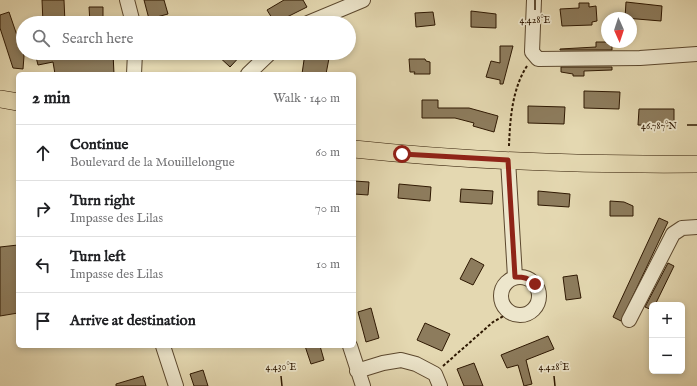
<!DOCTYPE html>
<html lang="en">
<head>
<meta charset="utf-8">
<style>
  :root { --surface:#fff; --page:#f2f2f2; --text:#202124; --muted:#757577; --line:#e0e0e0 }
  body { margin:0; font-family:"IM FELL English",serif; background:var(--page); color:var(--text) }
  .controls { position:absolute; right:12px; bottom:12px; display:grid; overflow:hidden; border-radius:6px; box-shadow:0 2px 6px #0003 }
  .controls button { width:36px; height:36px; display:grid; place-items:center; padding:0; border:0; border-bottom:1px solid var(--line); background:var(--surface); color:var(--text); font:20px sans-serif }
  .compass { position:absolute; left:601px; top:12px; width:36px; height:36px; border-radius:50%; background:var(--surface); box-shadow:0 2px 6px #0003; rotate:177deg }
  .stop { position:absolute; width:12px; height:12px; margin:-9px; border:3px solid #8f2418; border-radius:50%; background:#fff }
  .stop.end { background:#8f2418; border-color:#fff; box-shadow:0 1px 4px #0008 }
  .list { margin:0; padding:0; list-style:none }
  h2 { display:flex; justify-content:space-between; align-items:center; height:52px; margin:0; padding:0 16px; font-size:17px }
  h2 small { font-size:13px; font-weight:400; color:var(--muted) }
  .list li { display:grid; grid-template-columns:26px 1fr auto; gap:12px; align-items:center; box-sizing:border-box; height:56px; padding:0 16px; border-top:1px solid var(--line) }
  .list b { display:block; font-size:15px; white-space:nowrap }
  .list p { margin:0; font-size:13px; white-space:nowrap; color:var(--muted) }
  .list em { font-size:13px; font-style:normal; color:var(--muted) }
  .icon { flex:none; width:22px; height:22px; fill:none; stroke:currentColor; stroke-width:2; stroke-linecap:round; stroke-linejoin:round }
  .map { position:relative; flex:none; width:697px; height:386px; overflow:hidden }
  .search { position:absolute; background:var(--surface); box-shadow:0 2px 6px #0003; left:16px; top:16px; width:340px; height:44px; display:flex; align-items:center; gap:10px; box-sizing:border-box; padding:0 14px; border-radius:22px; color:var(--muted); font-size:15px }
  .panel { position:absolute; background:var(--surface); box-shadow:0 2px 6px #0003; left:16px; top:72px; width:340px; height:276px; border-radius:6px }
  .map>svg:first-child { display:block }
  .building { fill:#8d7c5d; stroke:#2e1802 }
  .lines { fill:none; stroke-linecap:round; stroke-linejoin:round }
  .minor-casing { stroke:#5c482e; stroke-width:16 }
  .major-casing { stroke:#2e1802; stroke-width:18 }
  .path { stroke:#2e1802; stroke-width:2; stroke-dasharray:3 2; stroke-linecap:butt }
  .minor { stroke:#ede6cc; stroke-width:14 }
  .major { stroke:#e4d8b1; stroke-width:17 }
  .route { stroke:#8f2418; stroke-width:5 }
  .ticks { fill:none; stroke:#2e1802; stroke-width:1.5 }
  .ticks-label { font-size:10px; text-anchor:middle; fill:#2e1802; stroke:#ede6cc; stroke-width:3.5; stroke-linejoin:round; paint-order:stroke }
</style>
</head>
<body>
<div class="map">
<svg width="697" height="386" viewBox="0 0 697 386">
  <rect width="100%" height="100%" fill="#e4d8b1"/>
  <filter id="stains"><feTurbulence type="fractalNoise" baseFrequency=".005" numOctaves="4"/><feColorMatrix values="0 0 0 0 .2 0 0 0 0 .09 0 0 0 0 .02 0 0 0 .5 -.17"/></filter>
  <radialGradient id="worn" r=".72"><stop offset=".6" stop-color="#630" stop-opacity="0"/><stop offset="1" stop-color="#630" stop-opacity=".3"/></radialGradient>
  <!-- building -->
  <path class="building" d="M42,0H64L65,23H43Z
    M144,0H164L168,14L149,19Z
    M284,0H303L307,7L283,19L284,23H275L267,10Z
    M626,2L662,6L661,21L625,18Z
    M579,3H589V7L596,6L597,21L592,22V25L562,26L560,9L579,8Z
    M89,7H103V23H90Z
    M471,11L496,14V28L471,27Z
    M9,12L24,56L23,69L13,68L0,28V15Z
    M433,12L435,25L416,27L415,13Z
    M596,42H612V50H560V49L596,47Z
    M500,46H513L503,84H500V80L486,77L491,61L500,63Z
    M35,53H113L114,74H55L53,62L38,65Z
    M215,53H243L230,67Z
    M305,53H330L326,74H302Z
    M409,59H425L426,61L430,62V74H414L415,72H410Z
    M561,67H612V70L584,71V76H573V74L561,72Z
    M584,91L620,92L619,109L584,108Z
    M422,100H438V108H469L498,116L494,132L473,126L474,123L455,118H422Z
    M528,106L565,107L564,124L528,123Z
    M639,109H674V126L638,125Z
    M354,181L369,182L368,195L354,194Z
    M399,184L431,187L430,201L398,198Z
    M461,189L493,191L492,204L460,202Z
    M538,191L570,194L569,207L538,205Z
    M610,201L624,202L633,206V216H610Z
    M659,218L668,222L621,321L613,317Z
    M18,245V313L0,316V247Z
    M471,258L484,265L473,285L460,279Z
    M668,263L674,266L655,305H652V310L645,307Z
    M577,275L581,298L566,300L563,277Z
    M371,308L379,338L366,342L358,312Z
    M425,323L450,334L442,351L417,340Z
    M548,336L554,349L526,360L532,384L524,386L518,365L507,368L501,355Z
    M305,346H320L324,360L311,364Z
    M474,363L483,386H464L457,369Z
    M203,370L208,386H194L190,374Z
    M143,376L146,386H116V384Z"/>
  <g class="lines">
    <!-- minor casing -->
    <g class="minor-casing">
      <path id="minor" d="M127,0L133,23
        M534,0L532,52L538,59L640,58L697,54
        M308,23L363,0
        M134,74L135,53
        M248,74L270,53
        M508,160L515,277
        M501 296a19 19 0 1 1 38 0a19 19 0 1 1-38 0Z
        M629,320L673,234L682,228L697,227
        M163,346L176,386
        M350,346L363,386
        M357,371L383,363L401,360L416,364L435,374L440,386"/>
    </g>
    <!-- major casing -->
    <g class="major-casing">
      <path id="major" d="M0,99L18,102
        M354,149C467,161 583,165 697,164"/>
    </g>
    <!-- path -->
    <path class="path" d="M509,146C510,120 512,89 527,66
      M443,366L493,322L511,312"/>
    <!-- minor -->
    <use href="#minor" class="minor"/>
    <!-- major -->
    <use href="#major" class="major"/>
  </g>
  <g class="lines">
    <!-- route -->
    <path class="route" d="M402,154L508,160L515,277C524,277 529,278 535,284"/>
  </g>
  <!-- ticks -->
  <path class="ticks" d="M535,0V10M687,125H697M281,376L282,386M554,376L555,386"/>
  <g class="ticks-label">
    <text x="535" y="23">4.428°E</text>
    <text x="659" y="129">46.787°N</text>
    <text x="281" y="370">4.430°E</text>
    <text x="554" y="370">4.428°E</text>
  </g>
  <rect width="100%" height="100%" filter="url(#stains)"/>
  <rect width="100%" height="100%" fill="url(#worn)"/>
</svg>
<div class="controls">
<button>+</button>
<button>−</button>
</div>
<svg class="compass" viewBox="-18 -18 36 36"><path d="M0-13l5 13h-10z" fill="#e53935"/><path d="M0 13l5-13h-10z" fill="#757577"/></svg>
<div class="stop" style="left:402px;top:154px"></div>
<div class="stop end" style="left:535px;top:284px"></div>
<div class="search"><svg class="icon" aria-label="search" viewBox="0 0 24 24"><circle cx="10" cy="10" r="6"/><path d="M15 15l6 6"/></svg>Search here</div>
<section class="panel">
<h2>2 min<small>Walk · 140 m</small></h2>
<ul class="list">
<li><svg class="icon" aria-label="ahead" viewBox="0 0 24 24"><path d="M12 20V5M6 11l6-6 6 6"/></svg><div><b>Continue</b><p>Boulevard de la Mouillelongue</p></div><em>60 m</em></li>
<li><svg class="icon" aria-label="right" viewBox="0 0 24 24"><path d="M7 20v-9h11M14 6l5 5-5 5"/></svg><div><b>Turn right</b><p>Impasse des Lilas</p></div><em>70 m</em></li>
<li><svg class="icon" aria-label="left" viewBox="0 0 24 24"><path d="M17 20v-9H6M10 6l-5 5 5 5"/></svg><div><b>Turn left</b><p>Impasse des Lilas</p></div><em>10 m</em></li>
<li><svg class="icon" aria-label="arrive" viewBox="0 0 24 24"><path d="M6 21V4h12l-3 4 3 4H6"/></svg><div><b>Arrive at destination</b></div></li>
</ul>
</section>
</div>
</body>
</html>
